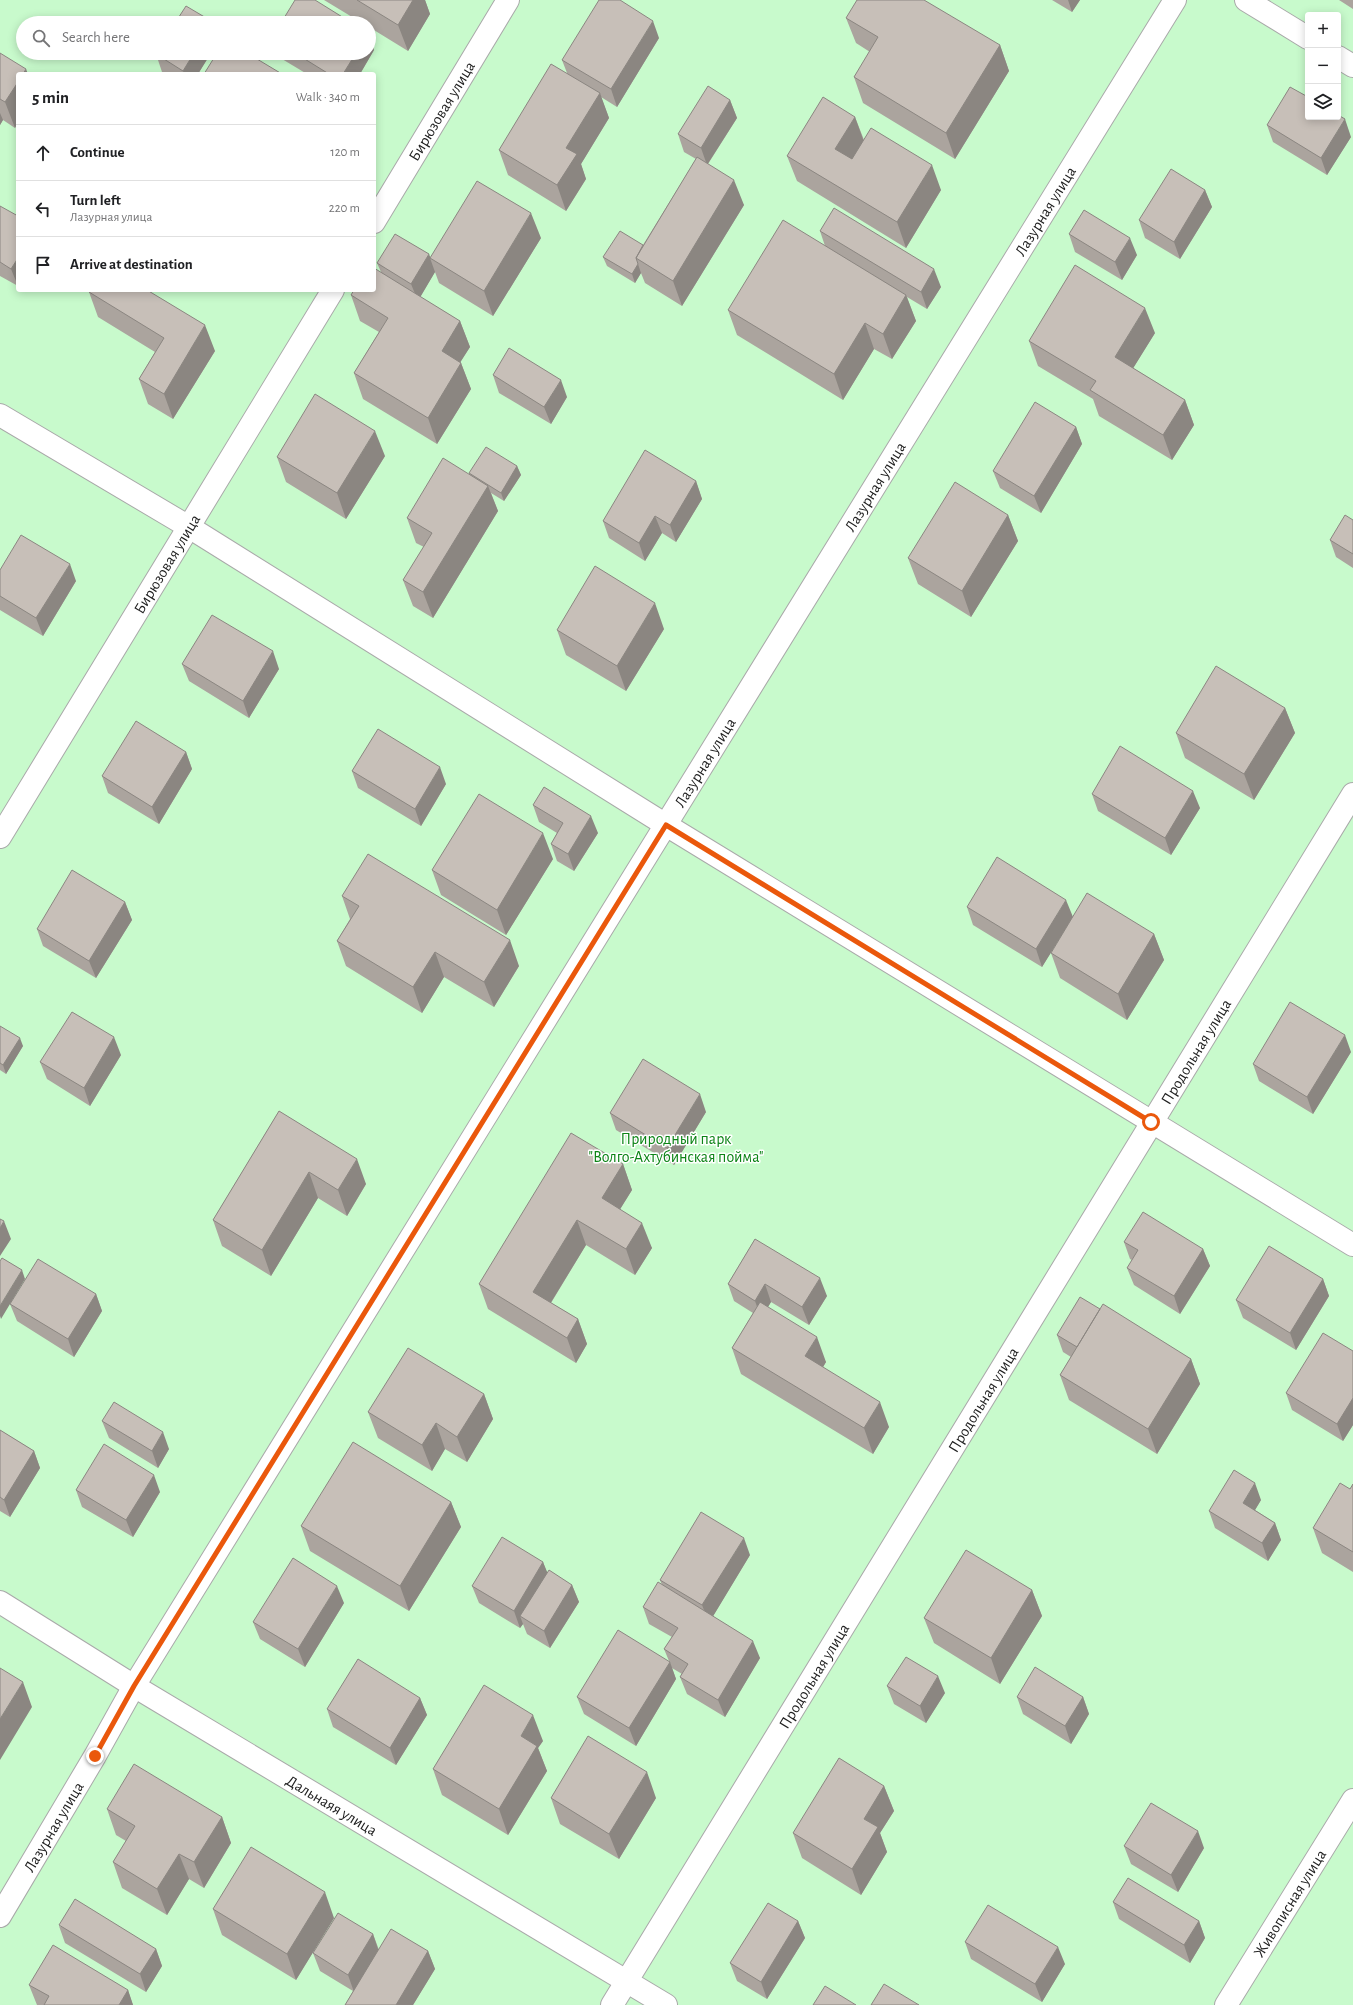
<!DOCTYPE html>
<html lang="en">
<head>
<meta charset="utf-8">
<style>
  :root { --surface:#fff; --page:#f2f2f2; --text:#202124; --muted:#757577; --line:#e0e0e0 }
  body { margin:0; font-family:"Alegreya Sans",sans-serif; background:var(--page); color:var(--text) }
  .controls { position:absolute; right:12px; top:12px; display:grid; overflow:hidden; border-radius:4px; box-shadow:0 2px 10px #0003 }
  .controls button { width:36px; height:36px; display:grid; place-items:center; padding:0; border:0; border-bottom:1px solid var(--line); background:var(--surface); color:var(--text); font:20px sans-serif }
  .stop { position:absolute; width:12px; height:12px; margin:-9px; border:3px solid #ea580c; border-radius:50%; background:#fff }
  .stop.end { background:#ea580c; border-color:#fff; box-shadow:0 1px 4px #0008 }
  .list { margin:0; padding:0; list-style:none }
  h2 { display:flex; justify-content:space-between; align-items:center; height:52px; margin:0; padding:0 16px; font-size:17px }
  h2 small { font-size:13px; font-weight:400; color:var(--muted) }
  .list li { display:grid; grid-template-columns:26px 1fr auto; gap:12px; align-items:center; box-sizing:border-box; height:56px; padding:0 16px; border-top:1px solid var(--line) }
  .list b { display:block; font-size:15px; white-space:nowrap }
  .list p { margin:0; font-size:13px; white-space:nowrap; color:var(--muted) }
  .list em { font-size:13px; font-style:normal; color:var(--muted) }
  .icon { flex:none; width:22px; height:22px; fill:none; stroke:currentColor; stroke-width:2; stroke-linecap:round; stroke-linejoin:round }
  .map { position:relative; flex:none; width:1353px; height:2005px; overflow:hidden }
  .search { position:absolute; background:var(--surface); box-shadow:0 2px 10px #0003; left:16px; top:16px; width:360px; height:44px; display:flex; align-items:center; gap:10px; box-sizing:border-box; padding:0 14px; border-radius:22px; color:var(--muted); font-size:15px }
  .panel { position:absolute; background:var(--surface); box-shadow:0 2px 10px #0003; left:16px; top:72px; width:360px; height:220px; border-radius:4px }
  .map>svg:first-child { display:block }
  .park { fill:#c8facc; fill-rule:evenodd }
  .lines { fill:none; stroke-linecap:round; stroke-linejoin:round }
  .street-casing { stroke:#a9a9a9; stroke-width:24 }
  .street { stroke:#fff; stroke-width:22 }
  .wall { fill:#aba49e }
  .shaded-wall { fill:#8b8681 }
  .building { fill:#c7bfb8; stroke:#8b8681 }
  .route { stroke:#ea580c; stroke-width:5 }
  .labels { text-anchor:middle; stroke-width:3; stroke-linejoin:round; paint-order:stroke }
  .street-label { font-size:16px; fill:#222; stroke:#fff }
  .park-label { font-size:16px; fill:#0c8416; stroke:#fff }
</style>
</head>
<body>
<div class="map">
<svg width="1353" height="2005" viewBox="0 0 1353 2005">
  <rect width="100%" height="100%" fill="#f2efe9"/>
  <!-- park -->
  <path class="park" d="M0,0H1353V2005H0ZM1308,15H1338V117H1308ZM23,23H369V53H23ZM18,74H374V290H18Z"/>
  <g class="lines">
    <!-- street casing -->
    <g class="street-casing">
      <g id="street">
        <path d="M1246,0L1308,38"/>
        <path d="M1338,57L1353,66"/>
        <path id="s1" d="M374,222L508,0"/>
        <path d="M0,415L189,527L666,825L1353,1245"/>
        <path id="s2" d="M0,837L333,290"/>
        <path id="s3" d="M0,1602L134,1686L666,2005"/>
        <path id="s4" d="M0,1916L95,1756L134,1686L1175,0"/>
        <path id="s5" d="M612,2005L1353,794"/>
        <path id="s6" d="M1226,2005L1353,1800"/>
      </g>
    </g>
    <!-- street -->
    <use href="#street" class="street"/>
  </g>
  <!-- wall -->
  <path class="wall" d="M324,0H425L430,14L408,51L369,27V23H362Z
    M1052,0H1080L1072,12Z
    M1339,0H1353V9Z
    M846,18L1000,45L1009,71L955,159L863,103L854,77L870,52L856,43Z
    M659,38L617,107L601,97L609,118L581,164L586,179L566,211L508,175L499,150L567,73L562,60Z
    M374,50L360,74H307L277,56L276,53H369Z
    M0,53L18,74V122L15,128L3,120L0,125Z
    M157,53H211L198,74H166L162,72L156,54Z
    M730,100L737,118L708,164L744,205L682,306L645,283L641,273L635,283L607,266L603,257L643,245L696,159L684,152L678,134Z
    M855,117L864,140L941,190L906,248L797,181L787,156Z
    M1267,125L1351,137L1327,175L1273,142Z
    M1205,190L1212,207L1180,259L1145,238L1139,220Z
    M0,206L18,286L0,276Z
    M820,231L941,287L927,309L907,297L916,321L892,359L874,349L843,400L737,335L728,310L825,246Z
    M1069,234L1137,255L1122,280L1075,252Z
    M541,238L493,316L439,283L435,272L420,297L460,321L470,347L460,362L461,363L471,389L437,444L363,399L354,373L379,332L360,321L351,295L381,272L377,263L430,257Z
    M89,292L215,351L173,419L148,404L139,379L155,352L98,317Z
    M1155,333L1133,368L1185,400L1194,425L1172,460L1099,416L1093,399L1038,366L1029,341Z
    M493,375L567,397L551,424L499,393Z
    M1076,427L1082,444L1041,513L1000,488L993,471Z
    M385,456L346,519L286,482L277,457Z
    M517,466L521,475L504,501L491,493L498,511L433,618L413,606L403,580L424,547L416,543L407,518L470,475L469,473Z
    M696,481L702,499L676,542L662,533L645,561L609,538L603,521Z
    M1008,515L1018,541L971,617L918,584L908,558Z
    M1353,520V568L1336,557L1330,540Z
    M0,570L76,581L43,636L0,610Z
    M664,629L626,691L566,655L557,630Z
    M182,664L279,669L249,718L189,681Z
    M1285,708L1295,733L1254,800L1185,758L1176,733Z
    M186,752L192,769L159,824L108,793L102,776Z
    M352,771L446,784L421,826L358,788Z
    M1092,794L1200,808L1171,855L1098,811Z
    M533,805L598,833L574,871L557,861L551,844L557,833L539,822Z
    M553,859L506,935L441,895L432,870Z
    M342,896L519,966L494,1007L444,977L422,1013L346,966L337,941L350,919Z
    M125,902L132,920L96,978L43,946L37,929Z
    M967,907L1073,917L1042,967L973,925Z
    M1154,934L1164,960L1127,1020L1060,978L1051,953Z
    M0,1026L23,1046L6,1074L0,1070Z
    M1351,1052L1313,1114L1259,1081L1253,1064Z
    M121,1055L90,1106L47,1079L40,1062Z
    M279,1111L366,1184L347,1216L318,1198L271,1276L222,1246L213,1220Z
    M706,1112L674,1165L616,1130L610,1113Z
    M623,1164L632,1190L620,1209L652,1248L635,1275L586,1245L551,1303L578,1319L587,1344L576,1363L488,1309L479,1284Z
    M755,1239L827,1296L809,1325L771,1302L768,1307L826,1362L823,1367L889,1427L873,1454L741,1374L732,1348L753,1313L734,1301L728,1284Z
    M1124,1242L1203,1249L1210,1266L1180,1314L1134,1285L1127,1268L1132,1260L1130,1259Z
    M1323,1279L1329,1296L1296,1350L1243,1318L1236,1300Z
    M96,1294L102,1311L74,1357L17,1321L10,1304Z
    M1100,1309L1191,1359L1200,1384L1157,1454L1069,1400L1060,1375L1071,1357L1063,1352L1057,1335Z
    M1353,1351V1425L1343,1441L1292,1410L1286,1393Z
    M484,1394L493,1419L467,1462L445,1449L432,1471L378,1438L368,1412Z
    M102,1421L169,1449L158,1468L109,1438Z
    M0,1430L34,1451L40,1468L10,1517L0,1511Z
    M1353,1484V1572L1322,1553L1313,1528L1350,1489Z
    M76,1490L160,1492L133,1537L82,1507Z
    M1261,1500L1255,1510L1275,1523L1281,1540L1268,1561L1215,1528L1209,1511Z
    M451,1502L461,1527L409,1611L310,1551L301,1526Z
    M750,1555L713,1616L760,1658L725,1717L687,1694L680,1677L682,1674L672,1668L676,1679L636,1746L584,1714L577,1697L669,1661L664,1649L672,1637L649,1624L643,1607L662,1585L660,1580Z
    M543,1562L547,1573L572,1585L579,1602L550,1648L527,1634L523,1624L520,1628L479,1603L472,1586Z
    M1032,1590L1042,1616L1000,1684L934,1643L924,1618Z
    M344,1603L305,1667L260,1639L253,1622Z
    M887,1686L945,1693L926,1723L894,1704Z
    M1017,1697H1083L1089,1714L1071,1744L1023,1714Z
    M420,1698L427,1715L396,1765L333,1727L327,1709Z
    M543,1741L538,1748L547,1771L508,1835L442,1795L433,1769Z
    M884,1786L894,1811L880,1833L887,1852L861,1895L802,1858L793,1833Z
    M551,1798H656L619,1859L560,1824Z
    M107,1809L222,1817L231,1843L204,1888L189,1879L167,1915L122,1888L113,1862L126,1841L116,1835Z
    M1124,1846L1204,1848L1178,1892L1131,1864Z
    M1113,1902L1199,1921L1205,1938L1190,1963L1119,1919Z
    M213,1909L334,1918L296,1980L222,1935Z
    M798,1921L805,1938L767,1999L737,1981L730,1963Z
    M59,1926L156,1949L162,1966L146,1992L65,1943Z
    M373,1934L379,1950L428,1951L435,1969L413,2005H345L353,1991L320,1971L313,1953Z
    M965,1942L1065,1964L1042,2002L971,1959Z
    M29,1985L128,1990L133,2005H37Z"/>
  <!-- shaded-wall -->
  <path class="shaded-wall" d="M413,0H425L430,14L408,51L398,25Z
    M1068,0H1080L1072,12Z
    M653,21L659,38L617,107L611,89Z
    M369,35L374,50L360,74H343L356,53H369Z
    M1000,45L1009,71L955,159L946,133Z
    M194,53H211L198,74H184L183,71Z
    M26,69L28,74H23Z
    M18,82V122L15,128L5,102Z
    M600,93L609,118L581,164L586,179L566,211L557,185L566,148Z
    M730,100L737,118L707,165L701,148Z
    M0,113L3,120L0,125Z
    M855,117L864,142L845,174L835,149Z
    M1345,119L1351,137L1327,175L1321,158Z
    M932,165L941,190L906,248L897,222Z
    M734,180L744,205L682,306L673,281Z
    M1205,190L1212,207L1180,259L1174,242Z
    M531,213L541,238L493,316L484,291Z
    M1130,238L1137,255L1122,280L1115,262Z
    M429,254L431,259L430,258L435,272L418,301L411,284Z
    M18,258V286L11,269Z
    M638,264L641,273L635,283L632,274Z
    M934,269L941,287L927,309L921,292Z
    M906,295L916,321L892,359L883,334Z
    M1145,308L1155,333L1124,383L1115,357Z
    M460,321L470,347L451,377L442,351Z
    M865,323L874,349L843,400L834,374Z
    M205,325L215,351L173,419L164,394Z
    M461,363L471,389L437,444L428,418Z
    M561,380L567,397L551,424L544,407Z
    M1185,400L1194,425L1172,460L1163,435Z
    M1076,427L1082,444L1041,513L1034,496Z
    M375,431L385,456L346,519L337,493Z
    M517,466L521,475L504,501L501,493Z
    M696,481L702,499L676,542L670,525Z
    M488,486L498,511L433,618L423,592Z
    M1008,515L1018,541L971,617L962,591Z
    M655,516L662,533L645,561L639,543Z
    M70,564L76,581L43,636L36,618Z
    M655,603L664,629L626,691L617,666Z
    M273,651L279,669L249,718L243,701Z
    M1285,708L1295,733L1254,800L1244,774Z
    M186,752L192,769L159,824L152,807Z
    M440,767L446,784L421,826L415,809Z
    M1193,791L1200,808L1171,855L1165,838Z
    M591,816L598,833L574,871L568,854Z
    M543,833L553,859L506,935L497,910Z
    M1066,900L1073,917L1042,967L1036,949Z
    M125,902L132,920L96,978L89,961Z
    M1154,934L1164,960L1127,1020L1118,994Z
    M510,940L519,966L494,1007L484,982Z
    M435,952L444,977L422,1013L413,987Z
    M1345,1035L1351,1052L1313,1114L1307,1097Z
    M114,1037L121,1055L90,1106L84,1088Z
    M20,1038L23,1046L6,1074L3,1065Z
    M700,1094L706,1112L674,1165L667,1148Z
    M357,1159L366,1184L347,1216L338,1190Z
    M623,1164L632,1190L611,1224L602,1198Z
    M309,1172L318,1198L271,1276L262,1250Z
    M577,1220L586,1245L542,1317L533,1292Z
    M4,1221L11,1239L0,1256V1228Z
    M642,1223L652,1248L635,1275L626,1249Z
    M1203,1249L1210,1266L1180,1314L1174,1296Z
    M22,1270L25,1279L1,1319L0,1316V1306Z
    M820,1278L827,1296L809,1325L802,1307Z
    M1323,1279L1329,1296L1296,1350L1290,1333Z
    M765,1284L771,1302L761,1318L755,1301Z
    M96,1294L102,1311L74,1357L68,1339Z
    M578,1319L587,1344L576,1363L567,1338Z
    M817,1337L826,1362L814,1382L805,1356Z
    M1191,1359L1200,1384L1157,1454L1148,1429Z
    M484,1394L493,1419L467,1462L457,1437Z
    M1353,1398V1425L1343,1441L1337,1424Z
    M880,1402L889,1427L873,1454L864,1428Z
    M436,1423L445,1449L432,1471L422,1445Z
    M163,1432L169,1449L158,1468L152,1451Z
    M34,1451L40,1468L10,1517L4,1500Z
    M154,1475L160,1492L133,1537L126,1520Z
    M1255,1483L1261,1500L1249,1520L1243,1503Z
    M451,1502L461,1527L409,1611L400,1586Z
    M1275,1523L1281,1540L1268,1561L1262,1543Z
    M744,1538L750,1555L709,1623L702,1605Z
    M543,1562L550,1579L520,1616L523,1624L520,1628L514,1611Z
    M572,1585L579,1602L550,1648L544,1631Z
    M337,1586L344,1603L305,1667L298,1649Z
    M1032,1590L1042,1616L1000,1684L991,1658Z
    M753,1641L760,1658L725,1717L718,1700Z
    M670,1662L676,1679L636,1746L629,1728Z
    M938,1676L945,1693L926,1723L920,1706Z
    M23,1682L32,1707L0,1760V1719Z
    M1083,1697L1089,1714L1071,1744L1065,1726Z
    M420,1698L427,1715L396,1765L390,1748Z
    M533,1715L543,1741L538,1748L547,1771L508,1835L499,1809L521,1736Z
    M647,1772L656,1798L619,1859L609,1834Z
    M884,1786L894,1811L880,1833L887,1852L861,1895L852,1869L864,1819Z
    M222,1817L231,1843L204,1888L194,1862Z
    M1198,1831L1204,1848L1178,1892L1171,1875Z
    M179,1854L189,1879L167,1915L157,1889Z
    M325,1892L334,1918L296,1980L287,1954Z
    M798,1921L805,1938L767,1999L761,1982Z
    M1199,1921L1205,1938L1190,1963L1184,1945Z
    M373,1934L379,1952L354,1992L348,1975Z
    M1058,1947L1065,1964L1042,2002L1035,1984Z
    M156,1949L162,1966L146,1992L140,1974Z
    M428,1951L435,1969L413,2005H396Z
    M128,1990L133,2005H119Z"/>
  <!-- building -->
  <path class="building" d="M295,0H315L352,23H281Z
    M357,0H413L398,25Z
    M599,0H620L653,21L611,89L562,60Z
    M857,0H924L1000,45L946,133L854,77L878,37L846,18Z
    M186,6L213,22L212,23H175Z
    M0,53L26,69L23,74H18V82L5,102L0,99Z
    M157,53H194L183,71L156,54Z
    M217,53H247L282,74H204Z
    M295,53H356L343,74H329Z
    M551,64L600,93L566,148L577,154L557,185L499,150Z
    M708,86L730,100L701,148L678,134Z
    M1290,87L1308,97V117H1338V115L1345,119L1321,158L1267,125Z
    M823,97L855,117L835,149L852,159L871,128L932,165L897,222L787,156Z
    M697,157L734,180L673,281L636,258Z
    M1171,169L1205,190L1174,242L1139,220Z
    M477,181L531,213L484,291L430,258Z
    M0,206L18,216V258L11,269L0,262Z
    M834,208L934,269L921,292L820,231Z
    M1084,210L1130,238L1115,262L1069,234Z
    M783,220L906,295L883,334L865,323L834,374L728,310Z
    M620,231L643,245L636,258L638,264L632,274L603,257Z
    M395,234L429,254L411,284L377,263Z
    M1075,265L1145,308L1115,357L1185,400L1163,435L1090,390L1096,381L1029,341Z
    M374,268L460,321L442,351L461,363L428,418L354,373L388,318L351,295L354,290H374Z
    M90,290H147L205,325L164,394L139,379L164,338L89,292Z
    M509,348L561,380L544,407L493,375Z
    M315,394L375,431L337,493L277,457Z
    M1035,402L1076,427L1034,496L993,471Z
    M486,447L517,466L501,493L469,473Z
    M645,450L696,481L670,525L655,516L639,543L603,521Z
    M443,458L488,486L423,592L403,580L432,533L407,518Z
    M955,482L1008,515L962,591L908,558Z
    M1345,515L1353,520V554L1330,540Z
    M21,535L70,564L36,618L0,596V570Z
    M595,566L655,603L617,666L557,630Z
    M212,615L273,651L243,701L182,664Z
    M1216,666L1285,708L1244,774L1176,733Z
    M136,721L186,752L152,807L102,776Z
    M378,729L440,767L415,809L352,771Z
    M1120,746L1193,791L1165,838L1092,794Z
    M544,787L591,816L568,854L551,844L563,823L533,805Z
    M479,794L543,833L497,910L432,870Z
    M368,854L510,940L484,982L435,952L413,987L337,941L359,906L342,896Z
    M997,857L1066,900L1036,949L967,907Z
    M72,870L125,902L89,961L37,929Z
    M1087,893L1154,934L1118,994L1051,953Z
    M1290,1002L1345,1035L1307,1097L1253,1064Z
    M72,1012L114,1037L84,1088L40,1062Z
    M0,1026L20,1038L3,1065L0,1063Z
    M643,1059L700,1094L667,1148L610,1113Z
    M279,1111L357,1159L338,1190L309,1172L262,1250L213,1220Z
    M571,1133L623,1164L602,1198L642,1223L626,1249L577,1220L533,1292L578,1319L567,1338L479,1284Z
    M1143,1212L1203,1249L1174,1296L1127,1268L1138,1250L1124,1242Z
    M0,1219L4,1221L0,1228Z
    M755,1239L820,1278L802,1307L765,1284L755,1301L728,1284Z
    M1269,1246L1323,1279L1290,1333L1236,1300Z
    M2,1258L22,1270L0,1306V1261Z
    M38,1259L96,1294L68,1339L10,1304Z
    M1080,1297L1100,1309L1077,1347L1057,1335Z
    M760,1302L817,1337L805,1356L880,1402L864,1428L732,1348Z
    M1103,1304L1191,1359L1148,1429L1060,1375Z
    M1323,1333L1353,1351V1398L1337,1424L1286,1393Z
    M408,1348L484,1394L457,1437L436,1423L422,1445L368,1412Z
    M114,1402L163,1432L152,1451L102,1421Z
    M0,1430L34,1451L4,1500L0,1497Z
    M353,1442L451,1502L400,1586L301,1526Z
    M104,1444L154,1475L126,1520L76,1490Z
    M1234,1470L1255,1483L1243,1503L1275,1523L1262,1543L1209,1511Z
    M1340,1483L1350,1489L1353,1484V1552L1313,1528Z
    M701,1512L744,1538L702,1605L660,1580Z
    M502,1537L543,1562L514,1611L472,1586Z
    M966,1550L1032,1590L991,1658L924,1618Z
    M293,1558L337,1586L298,1649L253,1622Z
    M549,1570L572,1585L544,1631L520,1616Z
    M658,1582L753,1641L718,1700L680,1677L688,1664L664,1649L678,1628L643,1607Z
    M618,1630L670,1662L629,1728L577,1697Z
    M906,1657L938,1676L920,1706L887,1686Z
    M358,1659L420,1698L390,1748L327,1709Z
    M1035,1667L1083,1697L1065,1726L1017,1697Z
    M0,1668L23,1682L0,1719Z
    M484,1685L533,1715L521,1736L537,1746L499,1809L433,1769Z
    M588,1736L647,1772L609,1834L551,1798Z
    M839,1758L884,1786L864,1819L878,1827L852,1869L793,1833Z
    M134,1764L222,1817L194,1862L179,1854L157,1889L113,1862L135,1826L107,1809Z
    M1151,1803L1198,1831L1171,1875L1124,1846Z
    M251,1847L325,1892L287,1954L213,1909Z
    M1128,1878L1199,1921L1184,1945L1113,1902Z
    M75,1899L156,1949L140,1974L59,1925Z
    M768,1903L798,1921L761,1982L730,1963Z
    M988,1905L1058,1947L1035,1984L965,1942Z
    M338,1913L373,1934L348,1975L313,1953Z
    M391,1929L428,1951L396,2005H345Z
    M53,1945L128,1990L119,2005H44L49,1996L29,1985Z
    M884,1984L919,2005H871Z
    M825,1986L856,2005H813Z"/>
  <g class="lines">
    <!-- route -->
    <path class="route" d="M95,1756L134,1686L666,825L1151,1122"/>
  </g>
  <g class="labels">
    <!-- street labels -->
    <g class="street-label">
      <text dy="6" stroke="none"><textPath href="#s1" startOffset="130">Бирюзовая улица</textPath></text>
      <text dy="6" stroke="none"><textPath href="#s4" startOffset="2000">Лазурная улица</textPath></text>
      <text dy="6" stroke="none"><textPath href="#s4" startOffset="1676">Лазурная улица</textPath></text>
      <text dy="6" stroke="none"><textPath href="#s2" startOffset="320">Бирюзовая улица</textPath></text>
      <text dy="6" stroke="none"><textPath href="#s4" startOffset="1352">Лазурная улица</textPath></text>
      <text dy="6" stroke="none"><textPath href="#s5" startOffset="1118">Продольная улица</textPath></text>
      <text dy="6" stroke="none"><textPath href="#s5" startOffset="710">Продольная улица</textPath></text>
      <text dy="6" stroke="none"><textPath href="#s5" startOffset="386">Продольная улица</textPath></text>
      <text dy="6" stroke="none"><textPath href="#s3" startOffset="389">Дальнаяя улица</textPath></text>
      <text dy="6" stroke="none"><textPath href="#s4" startOffset="104">Лазурная улица</textPath></text>
      <text dy="6" stroke="none"><textPath href="#s6" startOffset="120">Живописная улица</textPath></text>
    </g>
    <!-- park labels -->
    <g class="park-label">
      <text x="676" y="1144">Природный парк<tspan x="676" dy="18">"Волго-Ахтубинская пойма"</tspan></text>
    </g>
  </g>
</svg>
<div class="controls">
<button>+</button>
<button>−</button>
<button><svg class="icon" aria-label="layers" viewBox="0 0 24 24"><path d="M12 4l9 5-9 5-9-5zM3 14l9 5 9-5"/></svg></button>
</div>
<div class="stop" style="left:1151px;top:1122px"></div>
<div class="stop end" style="left:95px;top:1756px"></div>
<div class="search"><svg class="icon" aria-label="search" viewBox="0 0 24 24"><circle cx="10" cy="10" r="6"/><path d="M15 15l6 6"/></svg>Search here</div>
<section class="panel">
<h2>5 min<small>Walk · 340 m</small></h2>
<ul class="list">
<li><svg class="icon" aria-label="ahead" viewBox="0 0 24 24"><path d="M12 20V5M6 11l6-6 6 6"/></svg><div><b>Continue</b></div><em>120 m</em></li>
<li><svg class="icon" aria-label="left" viewBox="0 0 24 24"><path d="M17 20v-9H6M10 6l-5 5 5 5"/></svg><div><b>Turn left</b><p>Лазурная улица</p></div><em>220 m</em></li>
<li><svg class="icon" aria-label="arrive" viewBox="0 0 24 24"><path d="M6 21V4h12l-3 4 3 4H6"/></svg><div><b>Arrive at destination</b></div></li>
</ul>
</section>
</div>
</body>
</html>
